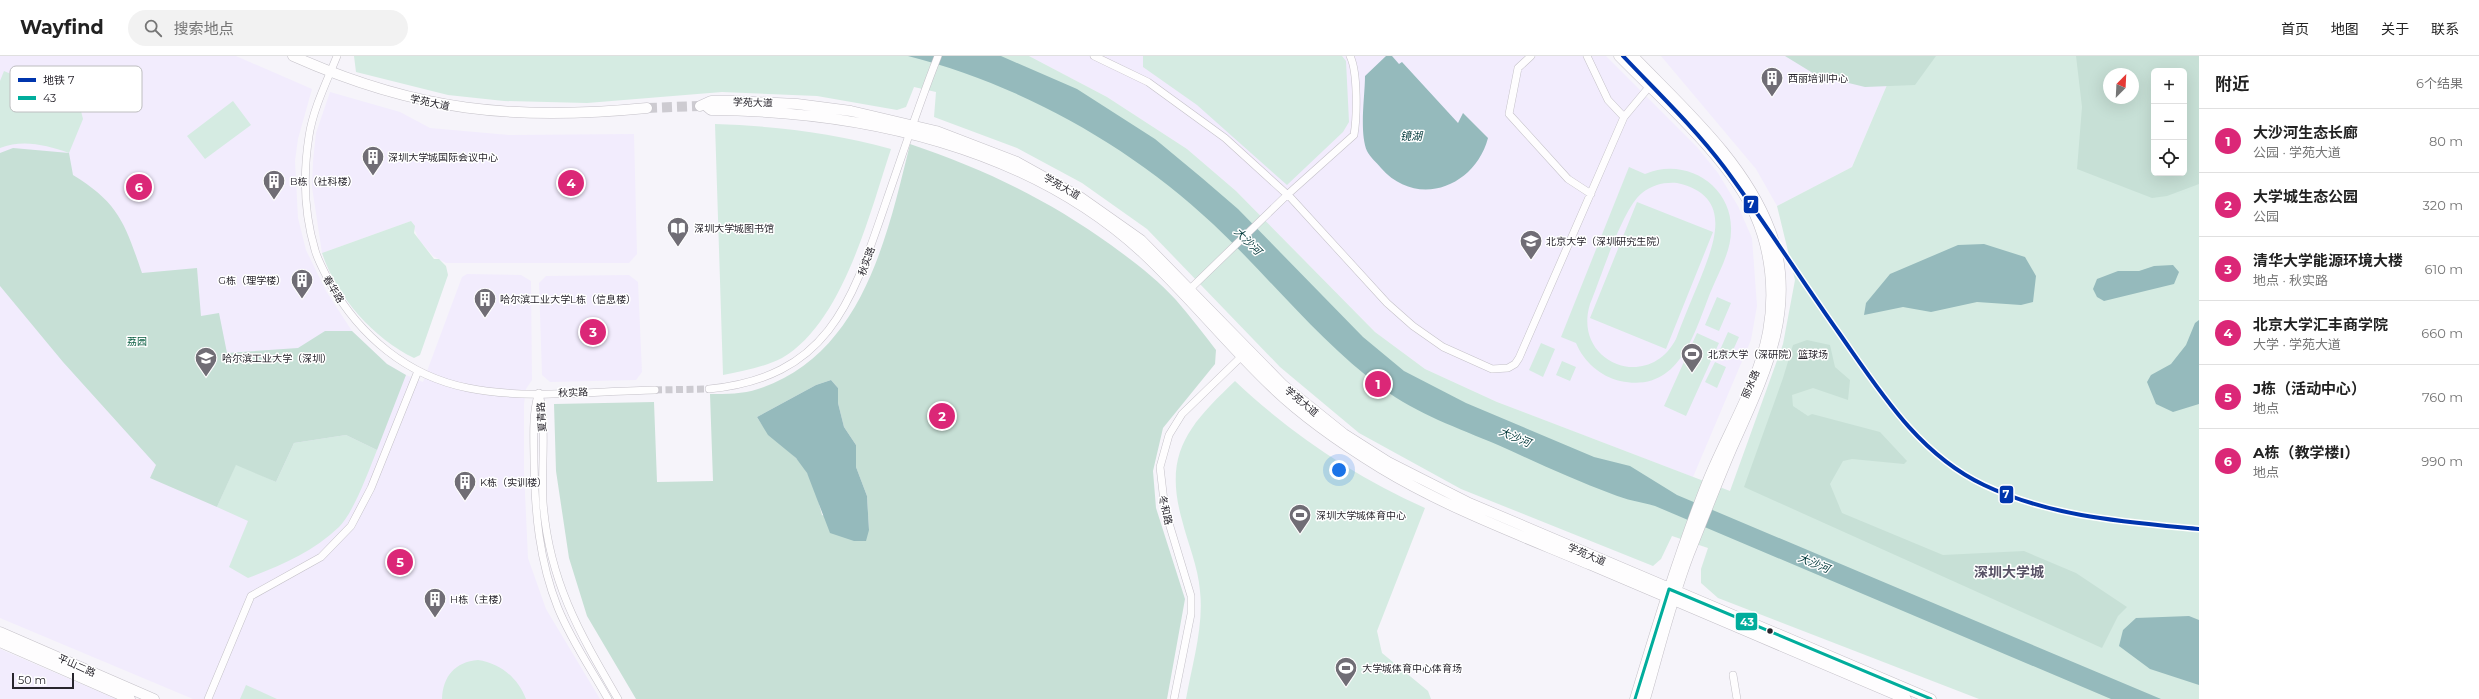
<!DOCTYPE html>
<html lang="zh">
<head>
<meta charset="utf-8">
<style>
  :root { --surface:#fff; --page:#f2f2f2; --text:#222; --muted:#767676; --line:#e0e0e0; --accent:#db2777 }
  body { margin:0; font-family:Montserrat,"Noto Sans SC",sans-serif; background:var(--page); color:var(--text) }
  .controls { position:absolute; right:12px; top:12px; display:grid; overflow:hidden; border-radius:6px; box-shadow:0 4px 16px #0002 }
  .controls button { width:36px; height:36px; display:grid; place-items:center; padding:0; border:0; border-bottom:1px solid var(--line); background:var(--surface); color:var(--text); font:20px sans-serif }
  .compass { position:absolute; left:2103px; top:12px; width:36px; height:36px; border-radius:50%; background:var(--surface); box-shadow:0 4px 16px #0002; rotate:24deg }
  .scale { position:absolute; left:12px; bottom:10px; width:62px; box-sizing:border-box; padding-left:4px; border:2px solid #28252d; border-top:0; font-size:11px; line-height:14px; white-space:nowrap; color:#28252d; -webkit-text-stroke:3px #fff; paint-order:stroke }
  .you { position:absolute; left:1339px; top:414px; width:14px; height:14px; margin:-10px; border:3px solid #fff; border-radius:50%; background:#1a73e8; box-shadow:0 0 0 6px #1a73e833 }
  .badge { display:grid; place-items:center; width:26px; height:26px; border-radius:50%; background:var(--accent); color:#fff; font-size:13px; font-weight:700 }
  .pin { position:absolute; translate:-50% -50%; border:2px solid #fff; box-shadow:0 1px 4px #0006 }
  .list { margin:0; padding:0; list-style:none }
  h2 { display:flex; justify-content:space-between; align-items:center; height:52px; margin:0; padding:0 16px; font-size:17px }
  h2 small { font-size:13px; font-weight:400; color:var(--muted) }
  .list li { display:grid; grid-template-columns:26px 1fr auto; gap:12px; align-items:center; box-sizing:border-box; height:64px; padding:0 16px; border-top:1px solid var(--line) }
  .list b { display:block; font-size:15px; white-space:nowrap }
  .list p { margin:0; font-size:13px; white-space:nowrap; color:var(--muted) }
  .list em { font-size:13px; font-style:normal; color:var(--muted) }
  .icon { flex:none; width:22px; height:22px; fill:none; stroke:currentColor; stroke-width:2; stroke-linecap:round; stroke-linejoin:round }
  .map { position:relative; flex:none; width:2199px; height:643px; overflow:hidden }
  header { display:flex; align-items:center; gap:24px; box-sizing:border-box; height:56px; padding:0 20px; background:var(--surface); border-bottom:1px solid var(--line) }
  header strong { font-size:19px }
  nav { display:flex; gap:22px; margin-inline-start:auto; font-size:14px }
  .search { width:280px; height:36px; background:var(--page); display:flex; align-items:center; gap:10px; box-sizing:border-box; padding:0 14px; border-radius:22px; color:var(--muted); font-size:15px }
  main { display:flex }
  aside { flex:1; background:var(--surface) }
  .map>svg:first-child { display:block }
  .built { fill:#f2ecfd }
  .green { fill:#d5ebe2; fill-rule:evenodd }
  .forest { fill:#c7e0d6; fill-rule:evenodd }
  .water { fill:#95babc }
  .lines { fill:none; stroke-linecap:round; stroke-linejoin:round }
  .street-tunnel { stroke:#cdcbd1; stroke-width:7; stroke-dasharray:7 3.5; stroke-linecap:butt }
  .secondary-tunnel { stroke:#cdcbd1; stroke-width:10; stroke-dasharray:10 5; stroke-linecap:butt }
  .street-casing { stroke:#c4c1c8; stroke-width:8 }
  .secondary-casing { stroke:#c4c1c8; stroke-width:11 }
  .street { stroke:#fefdfe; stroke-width:7 }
  .secondary { stroke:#fefdfe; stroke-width:10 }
  .bus-1-casing { stroke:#fff; stroke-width:6 }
  .bus-1 { stroke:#01ad9c; stroke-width:3 }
  .metro-1-casing { stroke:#fff; stroke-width:7 }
  .metro-1 { stroke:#0035ad; stroke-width:4 }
  .bus-dot { fill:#28252d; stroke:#fff; stroke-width:1.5 }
  .labels { text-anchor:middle; stroke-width:3; stroke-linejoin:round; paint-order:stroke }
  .poi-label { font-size:10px; fill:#28252d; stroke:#fff; text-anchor:start }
  .street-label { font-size:10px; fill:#28252d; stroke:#fff }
  .park-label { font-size:10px; fill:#085c40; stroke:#fff }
  .water-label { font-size:11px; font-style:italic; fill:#02393b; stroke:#fff }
  .district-label { font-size:14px; font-weight:bold; fill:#585266; stroke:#fff }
  .key { fill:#fff; stroke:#bebec0; stroke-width:1 }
  .key-label { font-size:11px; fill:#28252d }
  .line-badge { stroke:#fff; stroke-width:1.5 }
  .badge-label { font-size:11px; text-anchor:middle; font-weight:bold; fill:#fff }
</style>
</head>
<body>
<header>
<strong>Wayfind</strong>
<div class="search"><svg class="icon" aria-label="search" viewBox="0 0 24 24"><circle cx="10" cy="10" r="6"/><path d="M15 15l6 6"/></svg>搜索地点</div>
<nav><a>首页</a><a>地图</a><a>关于</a><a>联系</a></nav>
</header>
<main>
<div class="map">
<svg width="2199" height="643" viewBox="0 0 2199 643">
  <rect width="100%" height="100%" fill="#f6f4fa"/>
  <!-- built -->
  <path class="built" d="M0,0H236L312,33L298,83L295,105L298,162L306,194L326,235L352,275L387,308L406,319L423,326L462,221L467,218L521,219L531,225L532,324L526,333L524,348V416L528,502L546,553L600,643H193L0,562Z
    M1029,0H1606L1697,91L1718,117L1738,150L1752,182L1757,250L1751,284L1693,421L1497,346L1425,313L1375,276L1236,135L1187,93L1107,41Z
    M1661,0H1891L1887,29L1852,111L1777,150L1756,113Z
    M330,36L400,56L430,72L509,79L634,78L637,198L629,207H446L433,200L419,184L411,165L322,197L312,131L313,105L316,77Z
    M629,219L638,226L642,316L636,324L550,326L542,319L539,227L546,220Z
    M0,593L116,643H0Z"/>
  <!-- green -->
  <path class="green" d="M354,0H1029L1107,41L1187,93L1236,135L1375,276L1425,313L1497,346L1730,435L1783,288L1795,224L1777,150L1852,111L1887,29L1891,0H2199V643H1979L1718,542L1701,527V513L1708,492L1672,480L1661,503L1653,510L1461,433L1359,377L1280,311L1147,173L1082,127L1017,92L934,61L936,36L914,31L906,51L897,54L817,40L722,36L587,47L504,45L448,39L356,16ZM2154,15H2184V117H2154ZM2109,18H2133V42H2109Z
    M1143,0H1342L1346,5L1349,66L1343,76L1287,129L1197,49L1143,11Z
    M4,15L79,47L83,63L69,97C46,89 23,83 0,92V25Z
    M233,45L251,69L205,103L187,80Z
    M715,68C775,70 833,77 891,93C870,156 843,267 782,302C765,311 742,315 723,319Z
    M1629,111L1645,118C1686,100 1733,130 1731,175C1731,195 1719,216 1711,235C1694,277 1680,338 1620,325C1600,320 1584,306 1576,287L1561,281ZM1677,127C1735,140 1714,188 1699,226C1691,245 1683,264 1676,283C1648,337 1572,306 1590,248C1601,222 1622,153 1642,137C1652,129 1664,126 1677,127Z
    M1637,146L1713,176L1666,293L1590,262Z
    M411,165L415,170L414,177L434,203H439L446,210L448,219L420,299L414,302C374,283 336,240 322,197Z
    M1717,241L1731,247L1719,275L1705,269Z
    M1728,276L1739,281L1730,301L1719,296Z
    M1697,277L1719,287L1686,360L1664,350Z
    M1541,287L1555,293L1543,321L1529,314Z
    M1562,305L1576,311L1570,325L1556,319Z
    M1715,306L1726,311L1717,332L1705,326Z
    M1235,325C1291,378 1354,420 1425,452L1377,575L1382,597L1428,635L1431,643H1186C1192,609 1204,570 1200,535C1198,510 1188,488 1182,464C1163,397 1189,369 1235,325Z
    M346,379L377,394C369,414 354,456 339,471C313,496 282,509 248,522L229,511L248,465L217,451L236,408L276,426L294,387Z
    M478,604C500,607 518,622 526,643H442C443,620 455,606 478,604Z
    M246,629L277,643H240Z"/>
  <!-- forest -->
  <path class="forest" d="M1785,0H1936L1915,29L1865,31L1816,19Z
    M2076,0H2199V128L2167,140L2152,142L2077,113L2082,51ZM2154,15H2184V117H2154ZM2109,18H2133V42H2109Z
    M910,88C984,113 1047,143 1111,189C1133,205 1157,223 1176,244C1190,260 1203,277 1216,294L1215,308L1163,372L1153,415L1156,452L1185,543L1167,643H636L587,560L569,502L556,415L554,348L654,346L657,426L713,425L710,338C726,338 743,338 758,333C862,299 887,182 910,88ZM831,324L838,332V347L844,371L856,389V411L867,440L869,474L822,459C817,439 811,416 795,401C779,386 769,381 757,361L816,329Z
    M13,92L69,97L73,119C119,147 125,168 142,217L197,212L201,260L219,257L227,297L298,292L325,275H352L387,308L406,319L377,394L346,379L294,387L276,426L236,409L217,451L150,422L156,409L63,306L0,230V97Z
    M1807,284L1830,289L1835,311L1850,324L1848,344L1813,332L1792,339L1793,350L1808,360L1812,358L1880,376L1907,405L1904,408L1852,403L1843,405L1830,428L1842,457L1943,499L2024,495L2076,517L2127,551L2118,560L2102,592L1744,431L1783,322L1793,289Z"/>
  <!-- water -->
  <path class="water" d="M908,0H1001L1077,33L1155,83L1202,122L1238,153L1363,281L1404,315L1466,347L1594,401L1630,410L1677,439L2161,643H2111L1655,450C1641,446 1626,444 1612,438C1574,424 1536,406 1498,389C1458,372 1417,358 1382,332C1319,285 1270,222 1213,168C1129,89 1019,28 908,0Z
    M1386,0H1392L1399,8L1402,6L1458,67L1463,57L1488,82C1475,131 1417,153 1381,112C1377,107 1370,101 1367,95C1359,76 1365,40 1365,20Z
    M1984,188L2025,201L2036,220L2033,246L2021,249L1977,246L1931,256L1903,251L1864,259L1866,247L1890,218L1958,189Z
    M2173,209L2179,216L2174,228L2104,245L2097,241L2093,233L2097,223L2118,215H2139L2154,210Z
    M2199,264V348L2173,356L2156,348L2147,326L2151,319L2171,308L2186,289L2195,267Z
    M831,324L838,332V347L844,371L856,389V411L867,440L869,474L866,485H854L830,477L807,417L796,402L768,379L757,361L816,329Z
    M2189,560L2199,564V629L2150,613L2119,590L2123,574L2136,562Z"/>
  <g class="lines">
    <!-- street-tunnel -->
    <path class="street-tunnel" d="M655,334L709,333"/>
    <!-- secondary-tunnel -->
    <path class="secondary-tunnel" d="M647,52L700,50"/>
    <!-- street casing -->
    <g class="street-casing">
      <path id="street" d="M337,0C327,25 313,53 309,80C303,118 304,157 315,194C318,205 325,217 330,227C360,280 407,320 468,332C528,344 594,335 655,334
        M1094,0L1148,26L1225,82L1291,142L1387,247L1413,270L1443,291L1492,313L1508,312L1515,308L1519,302L1624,61L1649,31
        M1531,0L1518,12L1509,58L1568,123L1591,138
        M1587,0L1608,44L1624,61
        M1190,233L1287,139L1354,79C1357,61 1358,16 1350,0
        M709,333C829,321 852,246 886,146C903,97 919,48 938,0
        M539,337C547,372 541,410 543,446C549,525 579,576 618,643
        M538,339C532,361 534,383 534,406C535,456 539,505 558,552C571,584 591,613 608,643
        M1733,619L1737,643
        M208,643L251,540L321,501L351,470L371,432L418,315
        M1174,643L1191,558V540L1165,454L1160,411L1169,379L1182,358L1245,297"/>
    </g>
    <!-- secondary casing -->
    <g class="secondary-casing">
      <path id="secondary" d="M293,0C416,55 513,65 647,52
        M1619,0C1662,44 1730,103 1755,159C1771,195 1775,238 1768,276C1758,329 1727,377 1707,427C1679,498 1657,570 1635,643
        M1633,0C1683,52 1744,105 1770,174C1800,252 1762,324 1731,394C1716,429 1703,463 1689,498C1671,545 1659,595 1645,643
        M705,49L711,54C863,55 1028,91 1143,197C1188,239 1227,288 1271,330C1304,362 1342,388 1381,412C1447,452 1520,479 1591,509C1696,554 1801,598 1906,643
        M700,50L711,45H733L797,48L851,55L936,75L1017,106L1080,141L1141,184L1283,329L1344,378L1388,406L1467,446L1931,643
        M0,576L154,643
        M0,586L130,643"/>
    </g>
    <!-- street -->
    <use href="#street" class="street"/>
    <!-- secondary -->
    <use href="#secondary" class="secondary"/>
    <!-- bus-1 casing -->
    <g class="bus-1-casing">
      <path id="bus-1" d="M1635,643L1669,533L1931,643"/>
    </g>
    <!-- bus-1 -->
    <use href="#bus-1" class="bus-1"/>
    <!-- metro-1 casing -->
    <g class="metro-1-casing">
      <path id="metro-1" d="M1623,0C1657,36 1694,71 1724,111C1764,165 1800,222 1839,277C1879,334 1918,398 1984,429C2051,461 2126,466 2199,473"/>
    </g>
    <!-- metro-1 -->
    <use href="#metro-1" class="metro-1"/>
  </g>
  <!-- icons -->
  <defs>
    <g id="building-pin" transform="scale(1.15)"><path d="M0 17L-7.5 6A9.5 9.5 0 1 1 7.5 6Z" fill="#706d75" stroke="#fff"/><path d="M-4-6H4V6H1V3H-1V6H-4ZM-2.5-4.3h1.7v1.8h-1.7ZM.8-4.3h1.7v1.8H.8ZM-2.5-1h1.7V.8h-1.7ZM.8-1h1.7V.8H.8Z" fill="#fff"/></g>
    <g id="library-pin" transform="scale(1.15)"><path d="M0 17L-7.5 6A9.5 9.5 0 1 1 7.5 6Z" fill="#706d75" stroke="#fff"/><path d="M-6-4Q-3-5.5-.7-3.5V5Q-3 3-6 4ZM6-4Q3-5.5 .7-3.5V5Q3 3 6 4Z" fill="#fff"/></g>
    <g id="university-pin" transform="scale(1.15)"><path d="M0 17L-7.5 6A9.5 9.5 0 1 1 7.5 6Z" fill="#706d75" stroke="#fff"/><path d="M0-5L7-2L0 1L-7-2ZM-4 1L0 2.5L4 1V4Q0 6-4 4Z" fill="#fff"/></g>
    <g id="stadium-pin" transform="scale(1.15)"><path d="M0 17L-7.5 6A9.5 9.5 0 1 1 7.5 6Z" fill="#706d75" stroke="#fff"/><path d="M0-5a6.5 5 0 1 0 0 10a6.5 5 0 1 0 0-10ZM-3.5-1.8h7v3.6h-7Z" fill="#fff"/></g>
  </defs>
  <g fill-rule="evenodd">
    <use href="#building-pin" x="1772" y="22"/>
    <use href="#building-pin" x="373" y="101"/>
    <use href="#building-pin" x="274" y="125"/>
    <use href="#library-pin" x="678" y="172"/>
    <use href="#university-pin" x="1531" y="185"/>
    <use href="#building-pin" x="302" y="224"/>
    <use href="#building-pin" x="485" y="243"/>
    <use href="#stadium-pin" x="1692" y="298"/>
    <use href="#university-pin" x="206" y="302"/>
    <use href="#building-pin" x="465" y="426"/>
    <use href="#stadium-pin" x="1300" y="459"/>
    <use href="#building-pin" x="435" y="543"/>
    <use href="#stadium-pin" x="1346" y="612"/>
  </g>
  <!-- markers -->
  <circle class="bus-dot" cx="1770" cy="575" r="3.5"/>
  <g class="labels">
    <!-- poi labels -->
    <g class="poi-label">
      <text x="1788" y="26">西丽培训中心</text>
      <text x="388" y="105">深圳大学城国际会议中心</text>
      <text x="290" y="129">B栋（社科楼）</text>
      <text x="694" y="176">深圳大学城图书馆</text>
      <text x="1546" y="189">北京大学（深圳研究生院）</text>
      <text x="286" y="228" text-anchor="end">G栋（理学楼）</text>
      <text x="500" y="247">哈尔滨工业大学L栋（信息楼）</text>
      <text x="1708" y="302">北京大学（深研院）篮球场</text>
      <text x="222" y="306">哈尔滨工业大学（深圳）</text>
      <text x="480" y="430">K栋（实训楼）</text>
      <text x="1316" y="463">深圳大学城体育中心</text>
      <text x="450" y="547">H栋（主楼）</text>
      <text x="1362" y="616">大学城体育中心体育场</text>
    </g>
    <!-- street labels -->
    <g class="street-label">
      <text transform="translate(430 46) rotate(12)" y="4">学苑大道</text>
      <text transform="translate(753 46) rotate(2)" y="4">学苑大道</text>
      <text transform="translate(1062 130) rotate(30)" y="4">学苑大道</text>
      <text transform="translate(866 205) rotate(-70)" y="4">秋实路</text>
      <text transform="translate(334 233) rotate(59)" y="4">春华路</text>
      <text transform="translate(1750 328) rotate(-67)" y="4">丽水路</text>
      <text transform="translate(573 336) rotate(-2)" y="4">秋实路</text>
      <text transform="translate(1302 345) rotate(40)" y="4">学苑大道</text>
      <text transform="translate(541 361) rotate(-94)" y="4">夏青路</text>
      <text transform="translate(1166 454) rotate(77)" y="4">冬和路</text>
      <text transform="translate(1587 498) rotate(23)" y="4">学苑大道</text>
      <text transform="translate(77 609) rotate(24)" y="4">平山二路</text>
    </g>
    <!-- park labels -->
    <g class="park-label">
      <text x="137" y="289">荔园</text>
    </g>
    <!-- water labels -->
    <g class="water-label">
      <text x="1411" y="84">镜湖</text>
      <text transform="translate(1248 185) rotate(45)" y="4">大沙河</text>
      <text transform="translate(1515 381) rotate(23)" y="4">大沙河</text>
      <text transform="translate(1814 507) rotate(22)" y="4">大沙河</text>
    </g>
    <!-- district labels -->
    <g class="district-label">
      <text x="2009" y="521">深圳大学城</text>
    </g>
  </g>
  <!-- legend -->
  <rect x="10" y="10" width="132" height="46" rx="6" class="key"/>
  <rect x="18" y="22" width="18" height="4" fill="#0035ad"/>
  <rect x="18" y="40" width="18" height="4" fill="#01ad9c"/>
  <g class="key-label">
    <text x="43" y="28">地铁 7</text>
    <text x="43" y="46">43</text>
  </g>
  <g class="line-badge">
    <rect x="1743" y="139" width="16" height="19" rx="4" fill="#0035ad"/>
    <rect x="1999" y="429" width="15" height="19" rx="4" fill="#0035ad"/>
    <rect x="1735" y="556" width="23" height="19" rx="4" fill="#01ad9c"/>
  </g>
  <g class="badge-label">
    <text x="1751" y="152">7</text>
    <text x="2006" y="442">7</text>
    <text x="1747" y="570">43</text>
  </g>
</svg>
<div class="controls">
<button>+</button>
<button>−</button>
<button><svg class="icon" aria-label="locate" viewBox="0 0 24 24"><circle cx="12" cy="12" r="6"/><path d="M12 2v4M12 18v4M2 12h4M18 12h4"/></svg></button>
</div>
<svg class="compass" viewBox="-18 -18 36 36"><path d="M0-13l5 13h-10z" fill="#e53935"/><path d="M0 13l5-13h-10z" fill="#767676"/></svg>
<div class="scale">50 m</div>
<div class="you"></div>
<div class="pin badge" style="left:1378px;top:328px">1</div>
<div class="pin badge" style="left:942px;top:360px">2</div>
<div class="pin badge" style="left:593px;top:276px">3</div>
<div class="pin badge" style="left:571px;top:127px">4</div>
<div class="pin badge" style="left:400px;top:506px">5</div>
<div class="pin badge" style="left:139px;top:131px">6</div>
</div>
<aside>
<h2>附近<small>6个结果</small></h2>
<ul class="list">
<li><span class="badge">1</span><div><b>大沙河生态长廊</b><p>公园 · 学苑大道</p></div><em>80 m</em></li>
<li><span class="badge">2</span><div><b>大学城生态公园</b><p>公园</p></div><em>320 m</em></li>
<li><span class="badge">3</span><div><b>清华大学能源环境大楼</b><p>地点 · 秋实路</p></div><em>610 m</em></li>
<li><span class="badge">4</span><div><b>北京大学汇丰商学院</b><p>大学 · 学苑大道</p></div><em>660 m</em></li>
<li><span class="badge">5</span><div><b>J栋（活动中心）</b><p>地点</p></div><em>760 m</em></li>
<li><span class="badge">6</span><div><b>A栋（教学楼I）</b><p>地点</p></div><em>990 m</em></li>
</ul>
</aside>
</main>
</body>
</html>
